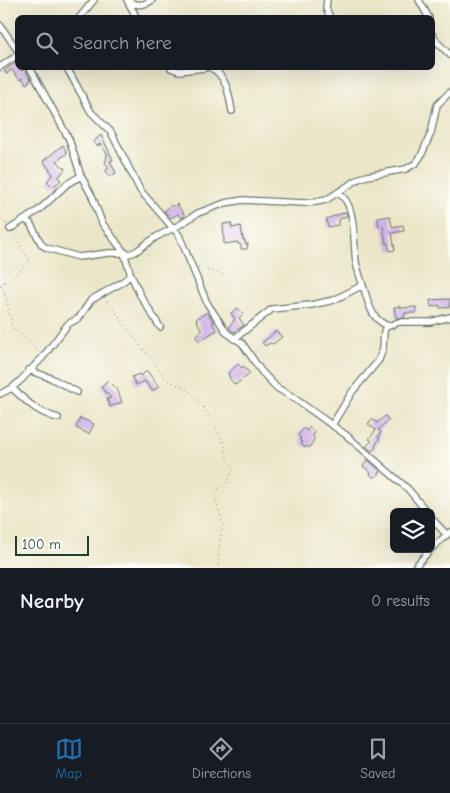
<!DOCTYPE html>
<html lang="en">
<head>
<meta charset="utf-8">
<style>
  :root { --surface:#171b24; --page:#242831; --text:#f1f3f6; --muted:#9ea1a6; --line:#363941; --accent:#1f6fb2 }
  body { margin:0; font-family:"Comic Neue",sans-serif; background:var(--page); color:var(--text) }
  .controls { position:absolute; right:15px; bottom:15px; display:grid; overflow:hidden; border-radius:8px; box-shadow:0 5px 20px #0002 }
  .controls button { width:45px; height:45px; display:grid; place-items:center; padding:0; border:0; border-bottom:1px solid var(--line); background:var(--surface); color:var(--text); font:25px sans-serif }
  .scale { position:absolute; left:15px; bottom:12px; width:74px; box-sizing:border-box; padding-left:5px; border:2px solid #1f3d34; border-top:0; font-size:14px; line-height:18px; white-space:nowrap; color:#1f3d34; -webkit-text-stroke:4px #fdfcf7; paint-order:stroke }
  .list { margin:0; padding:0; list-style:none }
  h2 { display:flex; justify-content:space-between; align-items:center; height:65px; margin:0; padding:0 20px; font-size:21px }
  h2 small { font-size:16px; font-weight:400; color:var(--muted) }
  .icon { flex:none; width:28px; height:28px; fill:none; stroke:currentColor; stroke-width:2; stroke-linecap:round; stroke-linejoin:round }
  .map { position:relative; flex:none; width:450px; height:568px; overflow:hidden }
  .search { position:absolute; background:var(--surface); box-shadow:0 5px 20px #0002; left:15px; right:15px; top:15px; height:55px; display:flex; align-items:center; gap:12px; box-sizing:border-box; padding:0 18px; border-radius:8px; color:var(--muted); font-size:19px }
  .sheet { height:155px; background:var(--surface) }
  nav { display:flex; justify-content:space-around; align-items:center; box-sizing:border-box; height:70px; border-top:1px solid var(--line); background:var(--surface); font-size:14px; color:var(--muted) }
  nav a { display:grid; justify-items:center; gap:2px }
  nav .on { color:var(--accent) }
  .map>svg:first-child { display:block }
  .building { fill:#d1b1e9 }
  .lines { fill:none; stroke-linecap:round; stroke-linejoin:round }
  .minor-casing { stroke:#667868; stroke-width:8 }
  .path { stroke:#667868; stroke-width:1; stroke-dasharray:1 4; stroke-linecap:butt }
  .minor { stroke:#fff; stroke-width:5.5 }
</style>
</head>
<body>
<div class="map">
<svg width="450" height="568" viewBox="0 0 450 568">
  <rect width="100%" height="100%" fill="#fdfcf7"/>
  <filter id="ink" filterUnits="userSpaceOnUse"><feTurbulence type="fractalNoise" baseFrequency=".02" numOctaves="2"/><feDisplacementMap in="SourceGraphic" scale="10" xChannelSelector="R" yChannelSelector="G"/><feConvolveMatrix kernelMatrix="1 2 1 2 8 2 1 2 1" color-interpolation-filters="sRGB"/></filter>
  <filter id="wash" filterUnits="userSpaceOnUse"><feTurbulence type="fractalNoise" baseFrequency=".0096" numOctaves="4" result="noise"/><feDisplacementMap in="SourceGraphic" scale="20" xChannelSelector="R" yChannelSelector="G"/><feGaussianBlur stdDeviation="1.12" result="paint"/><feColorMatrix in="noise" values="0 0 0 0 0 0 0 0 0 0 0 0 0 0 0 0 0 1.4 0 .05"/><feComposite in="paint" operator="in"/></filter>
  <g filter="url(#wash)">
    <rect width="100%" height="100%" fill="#ebe6c8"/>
    <g id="blocks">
      <!-- building -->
      <path class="building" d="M18,61V68L22,71L25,69L31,80L26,84L22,78L20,80L11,69L7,74L4,71Z
        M101,135L113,160L110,161L116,173L109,177L106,170L109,168L105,162L107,158L106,156L108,155L100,144L97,146L93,142Z
        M63,145L67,153L57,161L65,169L58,178L61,180L53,187L47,181L53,174L43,161Z
        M177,204L185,216L181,218L178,214L171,218L164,211L172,205L174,207Z
        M346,212L347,216L338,220V225L328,227L326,219Z
        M390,216L392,227L403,225L404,231L392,233L395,250L390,251L388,243L386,244L383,226L379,227L378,218Z
        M231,223L232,228L241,226L243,240H245V244H248L247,249H241V245L238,244V242L224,244L223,224Z
        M450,299V307L440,308V305L431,307L430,300Z
        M400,306V308L416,307V313H405V317L396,318L394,307Z
        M238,308L243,314L239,318L244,325L234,332L229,327L235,319L231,313Z
        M207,312L214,322L212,323L217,330L199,341L195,336L202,331L196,319Z
        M276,331L282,337L273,344L270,343L265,346L262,343Z
        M238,364L242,368L244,366L250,374L235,385L230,379L228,373Z
        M147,371L159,387L152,391L145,381L136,385L132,377L139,374L140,376Z
        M108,380L117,389L122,402L110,407L107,399L111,398L101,387Z
        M385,416L389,420L378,430L381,432L378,437L380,438L375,446L376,447L372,451L366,446L372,441L369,439L376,430L368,424L372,419L377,423Z
        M80,418L94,424L89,434L76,428Z
        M310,427L315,433L313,435L314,440L309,448L307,446L305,448L301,443L302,442L299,439L301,438L298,435L304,428L306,431Z
        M368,460L381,472L374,478L370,474L371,473L363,466Z"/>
    </g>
  </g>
  <g filter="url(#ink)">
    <use href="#blocks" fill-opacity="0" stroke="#667868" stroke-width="1"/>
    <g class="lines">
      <!-- minor casing -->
      <g class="minor-casing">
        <path id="minor" d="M127,0C135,6 144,6 152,0
          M327,0L326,8L330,18
          M419,0L429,18
          M128,2L137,18
          M79,18L94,0
          M0,25L18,51
          M432,34L437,42L450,55
          M0,67L18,55
          M30,68L69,139L81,176L92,196L102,223L123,251L128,254L135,252L156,237L181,224L198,213L225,203L243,200L304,203L316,202L326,200L360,178L367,176L406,169L416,163L421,156L431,133L437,105L450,92
          M67,68L91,112L111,132L140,190L179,235L207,303L227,333L242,343L261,371L277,388L291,396L346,435L408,489L427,512
          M171,68L179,71L205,68
          M211,68C227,76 229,95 232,111
          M338,193C357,203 353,243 356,262C358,272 362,282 365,292C370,308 372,319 388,326
          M25,220L30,223L42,245L47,248L79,257L108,253H124L131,275L140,295L160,327
          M10,229L39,210L67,184L81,176
          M234,339L272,309L311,305L334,300L363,285
          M28,370L51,378L77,392
          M12,388C27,402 38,413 58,418
          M0,394L12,388L20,381L43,357L68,324L79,318L91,300L121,283L131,275
          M332,425L352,392L379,360L383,348L384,331L386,327L399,322H430L450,317
          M431,518L447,535
          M431,549L450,532
          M414,568L431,549"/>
      </g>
      <!-- path -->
      <path class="path" d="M0,215L7,225
        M198,267L224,275
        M0,285L11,278L30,261L13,234
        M1,285L6,298L13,329L28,341L39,352
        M104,297L166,379L187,389L203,407L221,437L225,446L227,459L233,467C230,479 228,485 216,490L214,495L223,524L219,548L218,568"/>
      <!-- minor -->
      <use href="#minor" class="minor"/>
    </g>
  </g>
</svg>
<div class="controls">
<button><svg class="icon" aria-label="layers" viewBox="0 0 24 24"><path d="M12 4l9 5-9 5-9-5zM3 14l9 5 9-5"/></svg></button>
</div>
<div class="scale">100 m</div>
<div class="search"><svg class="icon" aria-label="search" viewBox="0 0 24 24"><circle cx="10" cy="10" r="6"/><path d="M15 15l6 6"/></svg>Search here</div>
</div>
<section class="sheet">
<h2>Nearby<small>0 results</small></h2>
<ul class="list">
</ul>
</section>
<nav>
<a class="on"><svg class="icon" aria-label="map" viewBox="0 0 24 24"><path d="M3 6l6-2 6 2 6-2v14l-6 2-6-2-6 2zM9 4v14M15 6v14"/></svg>Map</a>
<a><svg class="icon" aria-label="directions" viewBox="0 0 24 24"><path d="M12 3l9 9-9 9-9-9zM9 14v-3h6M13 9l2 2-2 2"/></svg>Directions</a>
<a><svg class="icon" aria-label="saved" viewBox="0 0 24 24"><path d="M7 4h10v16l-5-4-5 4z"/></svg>Saved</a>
</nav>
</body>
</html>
